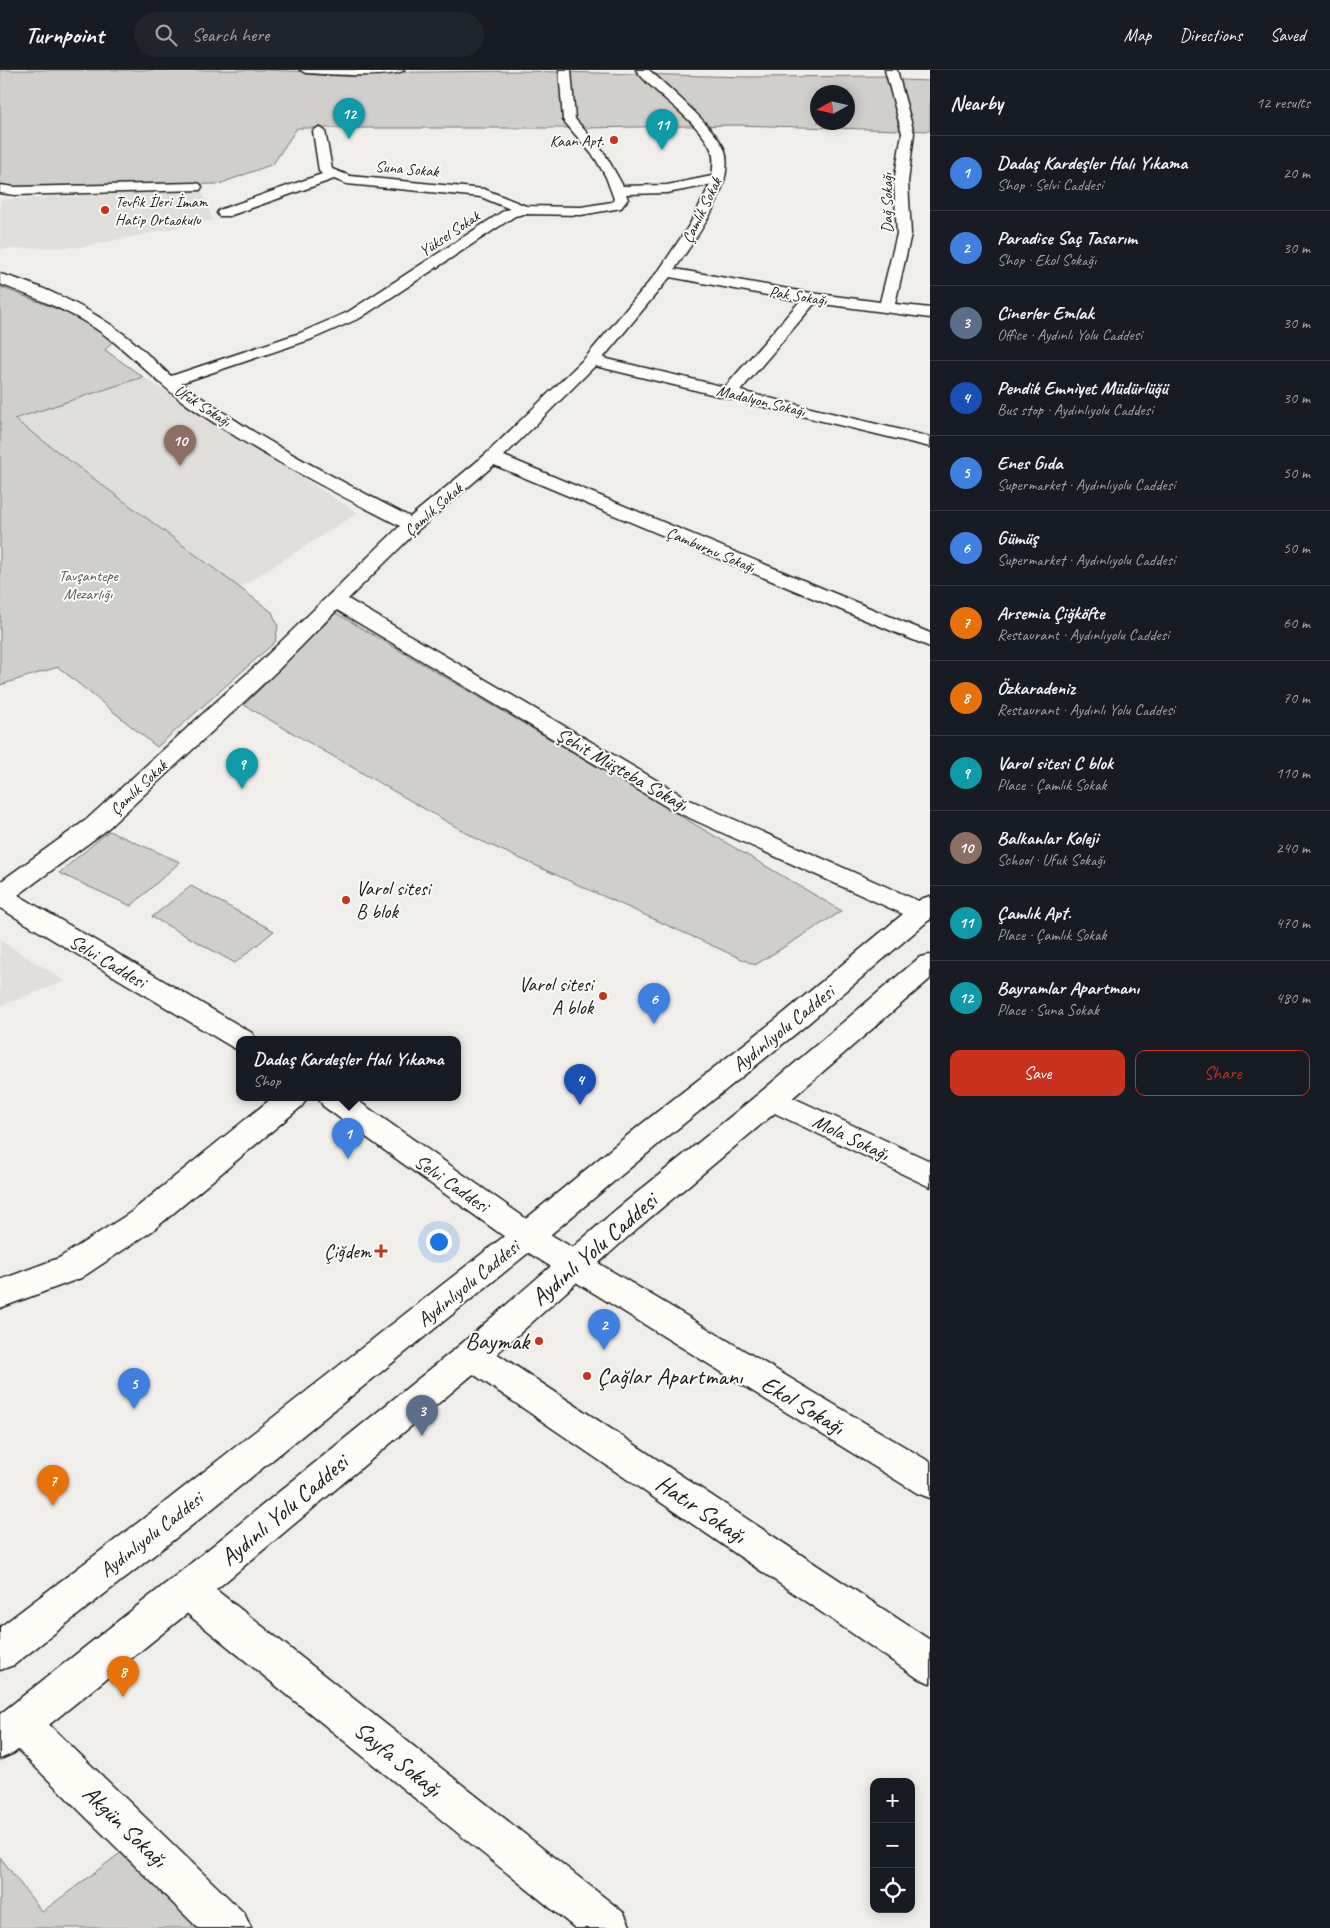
<!DOCTYPE html>
<html lang="en">
<head>
<meta charset="utf-8">
<style>
  :root { --surface:#171b24; --page:#20242c; --text:#f1f3f6; --muted:#9ea1a6; --line:#363941; --accent:#c8321e }
  body { margin:0; font-family:Caveat,sans-serif; background:var(--page); color:var(--text) }
  .controls { position:absolute; right:15px; bottom:15px; display:grid; overflow:hidden; border-radius:10px; box-shadow:0 2px 12px #0003 }
  .controls button { width:45px; height:45px; display:grid; place-items:center; padding:0; border:0; border-bottom:1px solid var(--line); background:var(--surface); color:var(--text); font:25px sans-serif }
  .compass { position:absolute; left:810px; top:15px; width:45px; height:45px; border-radius:50%; background:var(--surface); box-shadow:0 2px 12px #0003; rotate:262deg }
  .you { position:absolute; left:438px; top:1171px; width:18px; height:18px; margin:-12px; border:4px solid #fff; border-radius:50%; background:#1a73e8; box-shadow:0 0 0 8px #1a73e833 }
  .badge { display:grid; place-items:center; width:32px; height:32px; border-radius:50%; background:var(--accent); color:#fff; font-size:16px; font-weight:700 }
  .pin { position:absolute; translate:-50% -41px; filter:drop-shadow(0 1px 2px #0008) }
  .pin::after { content:''; position:absolute; top:26px; width:18px; height:15px; background:inherit; clip-path:polygon(0 0,100% 0,50% 100%) }
  .popup { position:absolute; left:236px; top:966px; width:225px; height:65px; box-sizing:border-box; display:grid; place-content:center; border-radius:10px; background:var(--surface); filter:drop-shadow(0 1px 4px #0005); font-size:16px; white-space:nowrap; color:var(--muted) }
  .popup b { font-size:19px; color:var(--text) }
  .popup::after { content:''; position:absolute; left:50%; top:100%; margin-left:-10px; border:10px solid transparent; border-top-color:var(--surface) }
  .list { margin:0; padding:0; list-style:none }
  h2 { display:flex; justify-content:space-between; align-items:center; height:65px; margin:0; padding:0 20px; font-size:21px }
  h2 small { font-size:16px; font-weight:400; color:var(--muted) }
  .list li { display:grid; grid-template-columns:32px 1fr auto; gap:15px; align-items:center; box-sizing:border-box; height:75px; padding:0 20px; border-top:1px solid var(--line) }
  .list b { display:block; font-size:19px; white-space:nowrap }
  .list p { margin:0; font-size:16px; white-space:nowrap; color:var(--muted) }
  .list em { font-size:16px; font-style:normal; color:var(--muted) }
  .actions { display:flex; gap:10px; padding:15px 20px }
  .actions a { flex:1; padding:11px 0; border:1px solid var(--accent); border-radius:10px; text-align:center; font-size:18px; color:var(--accent) }
  .actions .main { background:var(--accent); color:#fff }
  .icon { flex:none; width:28px; height:28px; fill:none; stroke:currentColor; stroke-width:2; stroke-linecap:round; stroke-linejoin:round }
  .map { position:relative; flex:none; width:930px; height:1858px; overflow:hidden }
  header { display:flex; align-items:center; gap:30px; box-sizing:border-box; height:70px; padding:0 25px; background:var(--surface); border-bottom:1px solid var(--line) }
  header strong { font-size:24px }
  nav { display:flex; gap:28px; margin-inline-start:auto; font-size:18px }
  .search { width:350px; height:45px; background:var(--page); display:flex; align-items:center; gap:12px; box-sizing:border-box; padding:0 18px; border-radius:28px; color:var(--muted); font-size:19px }
  main { display:flex }
  aside { flex:1; background:var(--surface) }
  .map>svg:first-child { display:block }
  .built { fill:#e0deda }
  .green { fill:#d0cfcc; stroke:#767674; fill-rule:evenodd }
  .lines { fill:none; stroke-linecap:round; stroke-linejoin:round }
  .minor-casing { stroke:#1c1c1c; stroke-width:3 }
  .major-casing { stroke:#1c1c1c; stroke-width:3 }
  .minor { fill:#fdfcf7; fill-rule:evenodd }
  .major { fill:#fdfcf7; fill-rule:evenodd }
  .poi-dot { fill:#c8321e; stroke:#fdfcf7; stroke-width:2 }
  .labels { text-anchor:middle; stroke-width:4; stroke-linejoin:round; paint-order:stroke }
  .far-poi-label { font-size:16px; fill:#1c1c1c; stroke:#fdfcf7; text-anchor:end }
  .far-street-label { font-size:16px; fill:#1c1c1c; stroke:#fdfcf7 }
  .far-park-label { font-size:16px; fill:#5b5b5a; stroke:#fdfcf7 }
  .street-label { font-size:20px; fill:#1c1c1c; stroke:#fdfcf7 }
  .poi-label { font-size:20px; fill:#1c1c1c; stroke:#fdfcf7; text-anchor:end }
  .near-street-label { font-size:24px; fill:#1c1c1c; stroke:#fdfcf7 }
  .near-poi-label { font-size:24px; fill:#1c1c1c; stroke:#fdfcf7; text-anchor:end }
</style>
</head>
<body>
<header>
<strong>Turnpoint</strong>
<div class="search"><svg class="icon" aria-label="search" viewBox="0 0 24 24"><circle cx="10" cy="10" r="6"/><path d="M15 15l6 6"/></svg>Search here</div>
<nav><a>Map</a><a>Directions</a><a>Saved</a></nav>
</header>
<main>
<div class="map">
<svg width="930" height="1858" viewBox="0 0 930 1858">
  <rect width="100%" height="100%" fill="#f0eeea"/>
  <filter id="ink" filterUnits="userSpaceOnUse"><feTurbulence type="fractalNoise" baseFrequency=".02" numOctaves="2"/><feDisplacementMap in="SourceGraphic" scale="10" xChannelSelector="R" yChannelSelector="G"/><feConvolveMatrix kernelMatrix="1 2 1 2 8 2 1 2 1" color-interpolation-filters="sRGB"/></filter>
  <g filter="url(#ink)">
    <!-- built -->
    <path class="built" d="M201,119L213,150L83,177L0,179V130Z
      M143,307L358,443L239,518L14,349Z
      M0,870L65,911L0,936Z"/>
    <!-- green -->
    <path class="green" d="M0,0H265L337,3L522,1L747,7L891,6L903,10L930,11V61L738,55L583,58H297L273,94L219,114L18,117L0,115ZM818,22H848V52H818Z
      M0,217L106,258L112,265L111,273L105,280L143,307L14,349L272,542L278,556L275,572L157,677L58,597L0,615Z
      M336,543L842,841L755,895L477,769L244,635Z
      M109,761L180,792L131,836L59,803Z
      M191,816L274,861L235,893L152,847Z
      M123,1781L197,1858H0V1787L42,1842Z"/>
    <g class="lines">
      <!-- minor casing -->
      <g class="minor-casing">
        <path id="minor" d="M300,0H404C394,9 322,4 306,3Z
          M559,0H571L575,49L605,84L623,116L667,115L712,106C713,98 715,87 711,79C697,49 656,26 636,0H649C666,15 719,61 725,81C735,118 694,170 675,199L811,223L880,232L897,164L894,112L902,63L885,0H897L914,63L908,112L911,164L895,234L930,238V248L815,233L740,321L930,367V377L595,296L504,386L930,563V577L494,395L419,459L348,529L690,730L930,836V850L923,852L914,849L672,740L337,540L278,600L104,762L18,825L252,963L256,970H239V980L232,977L0,838V812L86,750L262,590L400,456C328,419 255,382 189,336C162,317 140,293 114,272C80,244 40,230 0,214V204C42,215 90,238 125,265C141,277 155,292 171,306L300,263L348,242L505,140L510,139L481,127L347,114L334,109L229,146H219L217,143L219,140L322,104L319,101L313,61L319,57L325,61L332,99L350,106L484,119L526,136L581,137L612,132L614,129L606,107L595,88L563,50ZM710,115L690,154L660,199L586,287L486,384L410,447C332,406 252,366 181,313L312,269L360,248L515,146L524,144L581,145L621,138L628,129L626,124L667,123ZM670,207L800,231L725,317L603,288Z
          M195,113L200,114L202,117L200,120L15,125L0,123V115L15,117Z
          M772,1018L930,1091V1117L762,1037L757,1029L762,1021Z
          M272,1028H307L302,1036L152,1161L81,1208L0,1238V1210L59,1188L130,1143Z
          M319,1028H354L538,1157L930,1392V1428L917,1423L516,1175L323,1036Z
          M472,1270L484,1275L930,1570V1613L916,1607L460,1295L455,1285L460,1275Z
          M187,1501L200,1507L624,1843L631,1858H575L174,1533L168,1520L174,1507Z
          M20,1634L34,1640L244,1843L251,1858H198L6,1668L0,1654L6,1640Z"/>
      </g>
      <!-- major casing -->
      <g class="major-casing">
        <path id="major" d="M930,826V849L804,957L661,1072L538,1175L186,1460L14,1595L0,1600V1557L160,1436L516,1157L639,1056L784,943L921,829Z
          M930,885V909L782,1037L639,1157L484,1295L200,1533L14,1683L0,1689V1644L174,1507L460,1275L617,1139L762,1021L920,887Z"/>
      </g>
      <!-- minor -->
      <use href="#minor" class="minor"/>
      <!-- major -->
      <use href="#major" class="major"/>
    </g>
  </g>
  <!-- markers -->
  <g class="poi-dot">
    <circle cx="614" cy="70" r="5"/>
    <circle cx="105" cy="140" r="5"/>
    <circle cx="346" cy="830" r="5"/>
    <circle cx="603" cy="926" r="5"/>
    <path d="M378.5 1173.5h5v5h5v5h-5v5h-5v-5h-5v-5h5z"/>
    <circle cx="539" cy="1271" r="5"/>
    <circle cx="587" cy="1306" r="5"/>
  </g>
  <g class="labels">
    <!-- far-poi labels -->
    <g class="far-poi-label">
      <text x="604" y="76">Kaan Apt.</text>
      <text x="115" y="137" text-anchor="start">Tevfik İleri İmam<tspan x="115" dy="18">Hatip Ortaokulu</tspan></text>
    </g>
    <!-- far-street labels -->
    <g class="far-street-label">
      <text transform="translate(407 98) rotate(5)" y="6">Suna Sokak</text>
      <text transform="translate(886 133) rotate(-90)" y="6">Dağ Sokağı</text>
      <text transform="translate(701 140) rotate(-64)" y="6">Çamlık Sokak</text>
      <text transform="translate(449 163) rotate(-34)" y="6">Yüksel Sokak</text>
      <text transform="translate(798 225) rotate(9)" y="6">Pak Sokağı</text>
      <text transform="translate(761 330) rotate(14)" y="6">Madalyon Sokağı</text>
      <text transform="translate(203 335) rotate(33)" y="6">Ufuk Sokağı</text>
      <text transform="translate(433 439) rotate(-41)" y="6">Çamlık Sokak</text>
      <text transform="translate(711 479) rotate(23)" y="6">Çamburnu Sokağı</text>
      <text transform="translate(138 717) rotate(-43)" y="6">Çamlık Sokak</text>
    </g>
    <!-- far-park labels -->
    <g class="far-park-label">
      <text x="88" y="511">Tavşantepe<tspan x="88" dy="18">Mezarlığı</tspan></text>
    </g>
    <!-- street labels -->
    <g class="street-label">
      <text transform="translate(622 699) rotate(30)" y="7">Şehit Müşteba Sokağı</text>
      <text transform="translate(108 891) rotate(31)" y="7">Selvi Caddesi</text>
      <text transform="translate(783 958) rotate(-39)" y="7">Aydınlıyolu Caddesi</text>
      <text transform="translate(851 1067) rotate(26)" y="7">Mola Sokağı</text>
      <text transform="translate(452 1113) rotate(35)" y="7">Selvi Caddesi</text>
      <text transform="translate(468 1213) rotate(-39)" y="7">Aydınlıyolu Caddesi</text>
      <text transform="translate(151 1464) rotate(-38)" y="7">Aydınlıyolu Caddesi</text>
    </g>
    <!-- poi labels -->
    <g class="poi-label">
      <text x="356" y="825" text-anchor="start">Varol sitesi<tspan x="356" dy="23">B blok</tspan></text>
      <text x="593" y="921">Varol sitesi<tspan x="593" dy="23">A blok</tspan></text>
      <text x="371" y="1188">Çiğdem</text>
    </g>
    <!-- near-street labels -->
    <g class="near-street-label">
      <text transform="translate(594 1179) rotate(-41)" y="8">Aydınlı Yolu Caddesi</text>
      <text transform="translate(803 1335) rotate(31)" y="8">Ekol Sokağı</text>
      <text transform="translate(701 1439) rotate(34)" y="8">Hatır Sokağı</text>
      <text transform="translate(284 1440) rotate(-40)" y="8">Aydınlı Yolu Caddesi</text>
      <text transform="translate(398 1689) rotate(39)" y="8">Sayfa Sokağı</text>
      <text transform="translate(125 1756) rotate(44)" y="8">Akgün Sokağı</text>
    </g>
    <!-- near-poi labels -->
    <g class="near-poi-label">
      <text x="529" y="1279">Baymak</text>
      <text x="597" y="1314" text-anchor="start">Çağlar Apartmanı</text>
    </g>
  </g>
</svg>
<div class="controls">
<button>+</button>
<button>−</button>
<button><svg class="icon" aria-label="locate" viewBox="0 0 24 24"><circle cx="12" cy="12" r="6"/><path d="M12 2v4M12 18v4M2 12h4M18 12h4"/></svg></button>
</div>
<svg class="compass" viewBox="-18 -18 36 36"><path d="M0-13l5 13h-10z" fill="#e53935"/><path d="M0 13l5-13h-10z" fill="#9ea1a6"/></svg>
<div class="you"></div>
<div class="pin badge" style="left:348px;top:1089px;background:#3f7fe0">1</div>
<div class="popup"><b>Dadaş Kardeşler Halı Yıkama</b>Shop</div>
<div class="pin badge" style="left:604px;top:1280px;background:#3f7fe0">2</div>
<div class="pin badge" style="left:422px;top:1366px;background:#5c6f8a">3</div>
<div class="pin badge" style="left:580px;top:1035px;background:#1a4fb4">4</div>
<div class="pin badge" style="left:134px;top:1339px;background:#3f7fe0">5</div>
<div class="pin badge" style="left:654px;top:954px;background:#3f7fe0">6</div>
<div class="pin badge" style="left:53px;top:1436px;background:#e8710a">7</div>
<div class="pin badge" style="left:123px;top:1627px;background:#e8710a">8</div>
<div class="pin badge" style="left:242px;top:719px;background:#0f9aa8">9</div>
<div class="pin badge" style="left:180px;top:396px;background:#8d6e63">10</div>
<div class="pin badge" style="left:662px;top:80px;background:#0f9aa8">11</div>
<div class="pin badge" style="left:349px;top:69px;background:#0f9aa8">12</div>
</div>
<aside>
<h2>Nearby<small>12 results</small></h2>
<ul class="list">
<li><span class="badge" style="background:#3f7fe0">1</span><div><b>Dadaş Kardeşler Halı Yıkama</b><p>Shop · Selvi Caddesi</p></div><em>20 m</em></li>
<li><span class="badge" style="background:#3f7fe0">2</span><div><b>Paradise Saç Tasarım</b><p>Shop · Ekol Sokağı</p></div><em>30 m</em></li>
<li><span class="badge" style="background:#5c6f8a">3</span><div><b>Cinerler Emlak</b><p>Office · Aydınlı Yolu Caddesi</p></div><em>30 m</em></li>
<li><span class="badge" style="background:#1a4fb4">4</span><div><b>Pendik Emniyet Müdürlüğü</b><p>Bus stop · Aydınlıyolu Caddesi</p></div><em>30 m</em></li>
<li><span class="badge" style="background:#3f7fe0">5</span><div><b>Enes Gıda</b><p>Supermarket · Aydınlıyolu Caddesi</p></div><em>50 m</em></li>
<li><span class="badge" style="background:#3f7fe0">6</span><div><b>Gümüş</b><p>Supermarket · Aydınlıyolu Caddesi</p></div><em>50 m</em></li>
<li><span class="badge" style="background:#e8710a">7</span><div><b>Arsemia Çiğköfte</b><p>Restaurant · Aydınlıyolu Caddesi</p></div><em>60 m</em></li>
<li><span class="badge" style="background:#e8710a">8</span><div><b>Özkaradeniz</b><p>Restaurant · Aydınlı Yolu Caddesi</p></div><em>70 m</em></li>
<li><span class="badge" style="background:#0f9aa8">9</span><div><b>Varol sitesi C blok</b><p>Place · Çamlık Sokak</p></div><em>110 m</em></li>
<li><span class="badge" style="background:#8d6e63">10</span><div><b>Balkanlar Koleji</b><p>School · Ufuk Sokağı</p></div><em>240 m</em></li>
<li><span class="badge" style="background:#0f9aa8">11</span><div><b>Çamlık Apt.</b><p>Place · Çamlık Sokak</p></div><em>470 m</em></li>
<li><span class="badge" style="background:#0f9aa8">12</span><div><b>Bayramlar Apartmanı</b><p>Place · Suna Sokak</p></div><em>480 m</em></li>
</ul>
<div class="actions"><a class="main">Save</a><a>Share</a></div>
</aside>
</main>
</body>
</html>
